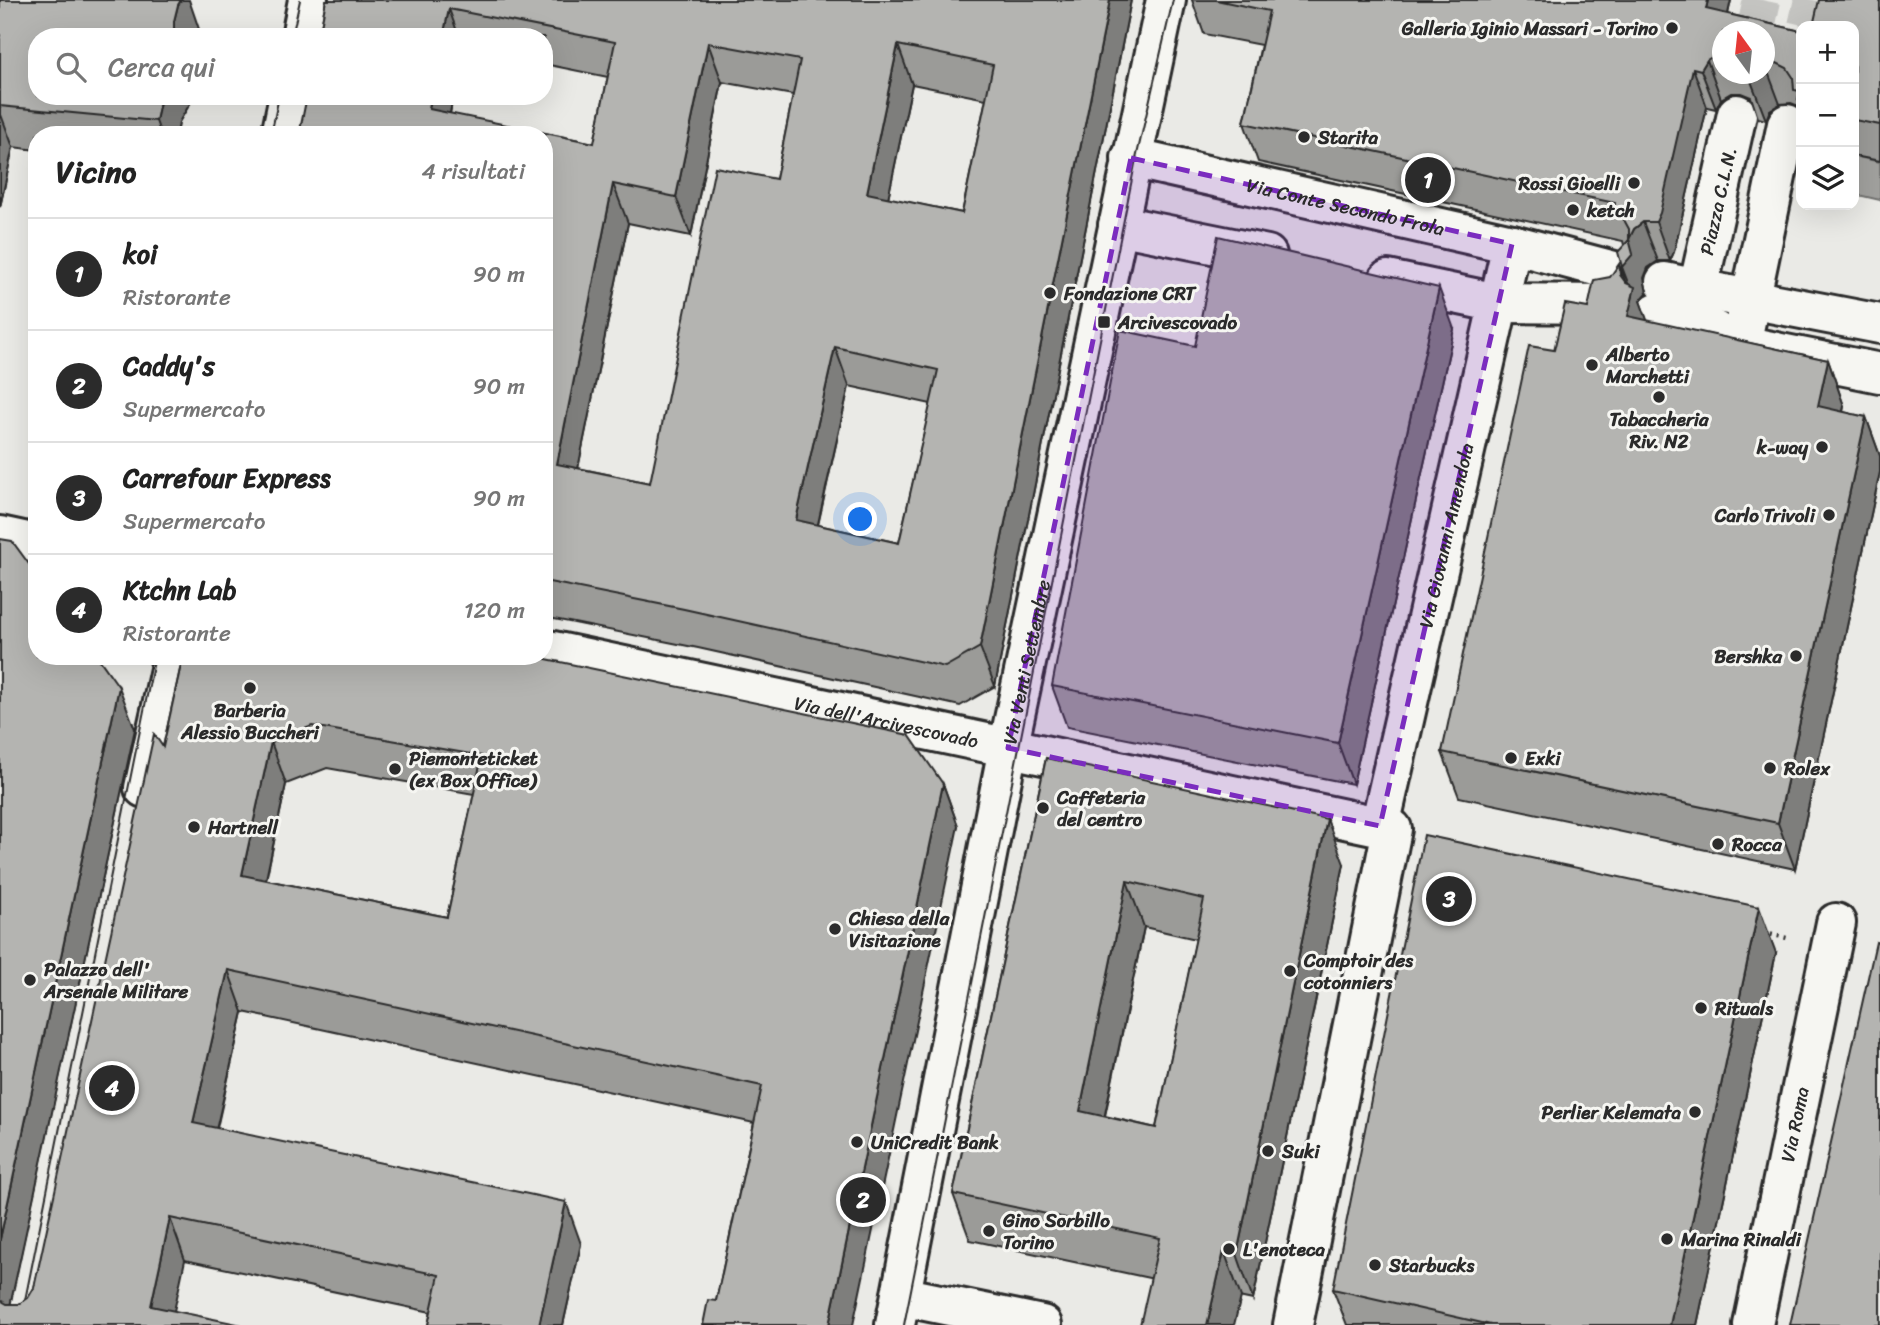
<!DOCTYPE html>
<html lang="it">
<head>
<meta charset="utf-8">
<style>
  :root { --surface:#fff; --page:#f6f6f6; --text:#222; --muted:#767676; --line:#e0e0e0; --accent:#2b2b2b }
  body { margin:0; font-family:Sriracha,sans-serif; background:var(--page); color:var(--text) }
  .controls { position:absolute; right:21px; top:21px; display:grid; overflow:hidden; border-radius:14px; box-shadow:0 7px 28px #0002 }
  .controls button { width:63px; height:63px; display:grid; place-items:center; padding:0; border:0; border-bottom:2px solid var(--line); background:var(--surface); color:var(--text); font:35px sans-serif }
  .compass { position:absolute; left:1712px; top:21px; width:63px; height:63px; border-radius:50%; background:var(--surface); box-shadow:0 7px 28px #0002; rotate:345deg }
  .you { position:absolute; left:861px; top:520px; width:24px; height:24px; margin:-18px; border:5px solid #fff; border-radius:50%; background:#1a73e8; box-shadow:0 0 0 10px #1a73e833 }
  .badge { display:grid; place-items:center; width:46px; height:46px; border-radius:50%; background:var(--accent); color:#fff; font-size:23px; font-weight:700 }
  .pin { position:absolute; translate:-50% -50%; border:4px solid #fff; box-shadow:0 2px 7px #0006 }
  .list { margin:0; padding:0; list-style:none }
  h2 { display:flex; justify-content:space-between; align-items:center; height:91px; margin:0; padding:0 28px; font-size:30px }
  h2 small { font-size:23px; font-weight:400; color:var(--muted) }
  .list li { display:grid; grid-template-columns:46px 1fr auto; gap:21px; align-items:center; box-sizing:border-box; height:112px; padding:0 28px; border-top:2px solid var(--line) }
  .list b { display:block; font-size:26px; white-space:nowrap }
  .list p { margin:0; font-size:23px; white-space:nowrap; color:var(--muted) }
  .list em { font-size:23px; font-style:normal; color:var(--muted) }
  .icon { flex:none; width:38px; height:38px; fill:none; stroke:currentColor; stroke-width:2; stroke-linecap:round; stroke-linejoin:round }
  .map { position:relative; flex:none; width:1880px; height:1325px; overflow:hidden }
  .search { position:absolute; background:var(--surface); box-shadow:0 7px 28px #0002; left:28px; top:28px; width:525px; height:77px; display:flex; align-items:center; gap:18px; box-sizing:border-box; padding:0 24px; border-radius:28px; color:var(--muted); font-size:26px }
  .panel { position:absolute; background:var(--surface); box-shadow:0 7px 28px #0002; left:28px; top:126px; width:525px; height:539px; border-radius:28px }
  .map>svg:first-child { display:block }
  .water { fill:#a1a19e; stroke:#727270; stroke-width:2 }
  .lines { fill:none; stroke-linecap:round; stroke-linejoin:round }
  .minor-tunnel { stroke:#c4c4c1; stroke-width:38; stroke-dasharray:38 19; stroke-linecap:butt }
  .minor-casing { stroke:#2b2b2b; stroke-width:44 }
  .path { stroke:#2b2b2b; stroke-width:4.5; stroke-dasharray:2 5; stroke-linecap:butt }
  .minor { stroke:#f6f6f2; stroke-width:38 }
  .tram { stroke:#2b2b2b; stroke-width:2 }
  .wall { fill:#9b9b98; stroke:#2b2b2b; stroke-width:2; fill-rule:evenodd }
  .shaded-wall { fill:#7e7e7c; stroke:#2b2b2b; stroke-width:2 }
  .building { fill:#b4b4b1; stroke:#2b2b2b; stroke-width:2; fill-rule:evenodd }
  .marked { fill:#7b2cbf; fill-opacity:0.2; stroke:#7b2cbf; stroke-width:5; stroke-dasharray:14 9; stroke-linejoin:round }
  .poi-dot { fill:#2b2b2b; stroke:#f6f6f2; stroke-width:2.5 }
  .labels { text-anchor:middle; stroke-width:6; stroke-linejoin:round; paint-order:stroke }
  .poi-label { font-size:19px; font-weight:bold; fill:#2b2b2b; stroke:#f6f6f2; text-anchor:start }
  .street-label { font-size:19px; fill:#2b2b2b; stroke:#f6f6f2 }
</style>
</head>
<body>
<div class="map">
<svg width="1880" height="1325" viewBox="0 0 1880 1325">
  <rect width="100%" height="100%" fill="#eaeae6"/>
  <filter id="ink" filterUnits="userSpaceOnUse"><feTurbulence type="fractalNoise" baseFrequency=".0143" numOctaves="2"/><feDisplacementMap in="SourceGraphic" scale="14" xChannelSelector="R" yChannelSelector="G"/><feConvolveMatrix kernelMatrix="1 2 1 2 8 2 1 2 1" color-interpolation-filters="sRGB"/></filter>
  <g filter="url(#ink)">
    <!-- water -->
    <path class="water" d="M1854,156L1880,162V200L1854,194Z"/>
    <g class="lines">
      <!-- minor-tunnel -->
      <path class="minor-tunnel" d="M1807,26L1813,0
        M1755,32L1762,0"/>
      <!-- minor casing -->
      <g class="minor-casing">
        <g id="minor">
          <path d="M301,37L308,0"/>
          <path d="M281,135L289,96"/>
          <path id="s1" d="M1131,158L1512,244L1622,273"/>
          <path d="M1118,225L1267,255"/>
          <path d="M1388,280L1498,303L1615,304"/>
          <path id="s2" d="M1665,282L1698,289L1737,114"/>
          <path d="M1657,312L1691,318L1741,345L1880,373"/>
          <path d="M1691,318L1698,289L1880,324"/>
          <path d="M1741,345L1787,124"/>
          <path d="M0,536L37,544"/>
          <path id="s3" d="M544,649L1392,829L1293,1325"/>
          <path d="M144,788L173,656"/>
          <path id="s4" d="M1380,826L1512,244"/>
          <path d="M901,1296L1042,1325"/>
          <path id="s5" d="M895,1325L1008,748L1166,0"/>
          <path id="s6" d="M1753,1325L1836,923"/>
        </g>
      </g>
      <!-- path -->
      <path class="path" d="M1764,933L1787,938"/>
      <!-- minor -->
      <use href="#minor" class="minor"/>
      <!-- tram -->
      <path class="tram" d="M292,37L300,0
        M271,135L279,96
        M20,1325L155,656
        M904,1325L1136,159L1173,0"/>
    </g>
    <!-- wall -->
    <path class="wall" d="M0,0L201,35L200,37H37L191,102L179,122L177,135H37V150L13,147L0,207Z
      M326,0H1131L995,686L960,706L698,648L544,617V135L307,96H453L450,114L594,143L608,77L544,64V37H319ZM722,82L793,95L776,179L650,483L578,468L628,223L691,236ZM912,84L986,99L962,213L888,198ZM849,386L931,404L899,543L818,525Z
      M1192,0H1731L1728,14L1801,31V109V107L1791,103L1780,104L1770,110L1766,120L1758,118L1751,97L1741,93H1731L1721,99L1716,109L1707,107L1674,252L1670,261H1658L1648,268L1644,278L1647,293L1640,301L1647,321L1828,360L1844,406L1843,412L1866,417L1880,456V472L1795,869L1459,797L1442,752L1554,350L1588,308L1625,282L1629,284L1622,267L1624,245L1623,241L1258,162L1244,123L1261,45L1204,34ZM1723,32L1765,74H1723Z
      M1880,0V161L1854,156V26Z
      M1454,329L1353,784L1067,727L1052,686L1195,346Z
      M183,656L943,784L958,826L716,1301L754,1123L243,1012L217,1128L581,1244L563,1325H428L431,1312L185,1260L0,1325L135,729L10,1304H19L28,1298L34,1288L163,747ZM327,768L474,794L447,917L266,880L286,784Z
      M1046,758L1344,864L1253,1300L970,1240L953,1194ZM1144,927L1196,939L1156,1128L1105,1116Z
      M1776,953L1697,1325H1347L1333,1289Z"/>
    <!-- shaded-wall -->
    <path class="shaded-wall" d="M181,0H189L201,35L200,37H174V21L178,5Z
      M1110,0H1131L995,686L980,647Z
      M1708,0H1731L1724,32L1706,9Z
      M449,9L459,37H443Z
      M708,43L722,82L691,236L676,197Z
      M898,45L912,84L881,232L867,193Z
      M1707,60L1721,99L1716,109L1701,70Z
      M1765,64L1780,104L1770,110L1766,120L1751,81L1755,74H1765Z
      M1693,68L1707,107L1674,252L1670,261L1656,222Z
      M161,96H191V102L179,122L177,135H161L156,121Z
      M431,96H453L446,135L429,109Z
      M0,112L13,147L0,207Z
      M613,184L628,223L571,503L557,464Z
      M1643,222L1658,261L1648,268L1644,278L1647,293L1640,301L1652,333L1628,316L1619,264L1632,300L1633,296L1622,267L1629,239L1634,229Z
      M1439,288L1454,329L1353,784L1338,743Z
      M835,347L849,386L810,559L796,520Z
      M1828,360L1844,406L1834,452L1818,406Z
      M1866,417L1880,456V472L1795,869L1778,823Z
      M119,687L135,729L7,1320L0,1312V1239Z
      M271,742L286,784L258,917L242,875Z
      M943,784L958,826L853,1325H829Z
      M1327,819L1344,864L1253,1300L1237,1254Z
      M1127,881L1144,927L1096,1157L1080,1111Z
      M1759,907L1776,953L1697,1325H1670Z
      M228,970L243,1012L208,1165L193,1123Z
      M566,1202L581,1244L563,1325H539Z
      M170,1218L185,1260L171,1325L151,1306Z
      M1224,1251L1241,1297L1234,1325H1207Z"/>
    <!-- building -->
    <path class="building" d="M0,0H181L178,5L174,21V37H37V96H161L156,121L0,106Z
      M326,0H1110L980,647L945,667L684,609L544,581V135H299L307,96H431L429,109L594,143L615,42L449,9L443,37H319ZM708,43L800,60L776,179L715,167L650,483L557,464L613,184L676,197ZM898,45L993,65L962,213L867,193ZM835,347L938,370L899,543L796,520Z
      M1216,0H1708L1706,9L1801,31V99H1798L1800,91L1794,90L1793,77L1787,68L1777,63L1765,65V32H1723V54H1717L1707,60L1701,70L1693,68L1660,213L1656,222H1643L1634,229L1629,239L1633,254L1622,267L1618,252L1629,240V229L1623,218L1613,213L1615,203L1244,123L1269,11Z
      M1819,0H1880V125L1854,120V26H1813Z
      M1744,74H1755L1751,81L1744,79Z
      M1218,236L1439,288L1338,743L1052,686L1120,330L1195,346Z
      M1619,264L1620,275L1626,283L1635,287L1628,316L1828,360L1818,406L1866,417L1778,823L1442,752L1529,346L1554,350L1565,304L1588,308L1594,280L1610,277Z
      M0,539L12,541L37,575V656H97L119,687L0,1239Z
      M183,656H532L909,735L943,784L829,1325H703L708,1300L716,1301L762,1086L228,970L193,1123L566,1202L539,1325H428L439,1275L170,1218L151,1306L242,1325H0V1300L7,1304H19L28,1298L34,1288L154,734L163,747ZM312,726L482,756L447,917L242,875L271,742Z
      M1046,758L1327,819L1237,1254L1224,1251L1207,1325H1140L1160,1238L953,1194ZM1127,881L1204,899L1156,1128L1080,1111Z
      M1424,835L1759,907L1670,1325H1491L1333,1289Z
      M1876,942L1880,943V1325H1790Z"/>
  </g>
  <!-- marked area -->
  <path class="marked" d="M1131,158L1512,244L1380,826L1008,748Z"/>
  <!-- markers -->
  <g class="poi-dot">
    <circle cx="1672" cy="28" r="7"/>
    <circle cx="1304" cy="137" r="7"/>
    <circle cx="1634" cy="183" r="7"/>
    <circle cx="1573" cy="210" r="7"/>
    <circle cx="1050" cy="293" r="7"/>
    <rect x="1097" y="315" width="14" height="14" rx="3.5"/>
    <circle cx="1592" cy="365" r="7"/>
    <circle cx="1659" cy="397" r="7"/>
    <circle cx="1822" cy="447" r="7"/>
    <circle cx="1829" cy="515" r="7"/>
    <circle cx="1796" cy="656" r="7"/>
    <circle cx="250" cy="688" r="7"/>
    <circle cx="1511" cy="758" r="7"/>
    <circle cx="1770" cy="768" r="7"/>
    <circle cx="395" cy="769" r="7"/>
    <circle cx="1043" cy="808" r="7"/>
    <circle cx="194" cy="827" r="7"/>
    <circle cx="1718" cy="844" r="7"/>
    <circle cx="835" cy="929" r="7"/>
    <circle cx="1290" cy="971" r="7"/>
    <circle cx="30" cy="980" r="7"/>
    <circle cx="1701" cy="1008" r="7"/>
    <circle cx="1695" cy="1112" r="7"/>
    <circle cx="857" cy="1142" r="7"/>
    <circle cx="1268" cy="1151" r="7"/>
    <circle cx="989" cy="1231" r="7"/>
    <circle cx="1667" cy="1239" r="7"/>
    <circle cx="1229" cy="1249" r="7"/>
    <circle cx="1375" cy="1265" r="7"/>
  </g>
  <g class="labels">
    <!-- poi labels -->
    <g class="poi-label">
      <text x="1658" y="35" text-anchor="end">Galleria Iginio Massari - Torino</text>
      <text x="1318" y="144">Starita</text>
      <text x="1620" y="190" text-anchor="end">Rossi Gioelli</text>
      <text x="1587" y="217">ketch</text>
      <text x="1064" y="300">Fondazione CRT</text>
      <text x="1118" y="329">Arcivescovado</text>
      <text x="1606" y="361">Alberto<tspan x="1606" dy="22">Marchetti</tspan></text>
      <text x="1659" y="426" text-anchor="middle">Tabaccheria<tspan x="1659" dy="22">Riv. N2</tspan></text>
      <text x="1808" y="454" text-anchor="end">k-way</text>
      <text x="1815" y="522" text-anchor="end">Carlo Trivoli</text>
      <text x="1782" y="663" text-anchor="end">Bershka</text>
      <text x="250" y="717" text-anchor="middle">Barberia<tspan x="250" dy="22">Alessio Buccheri</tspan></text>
      <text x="409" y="765">Piemonteticket<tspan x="409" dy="22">(ex Box Office)</tspan></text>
      <text x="1525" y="765">Exki</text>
      <text x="1784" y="775">Rolex</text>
      <text x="1057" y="804">Caffeteria<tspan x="1057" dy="22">del centro</tspan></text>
      <text x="208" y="834">Hartnell</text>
      <text x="1732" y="851">Rocca</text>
      <text x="849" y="925">Chiesa della<tspan x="849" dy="22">Visitazione</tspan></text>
      <text x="1304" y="967">Comptoir des<tspan x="1304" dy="22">cotonniers</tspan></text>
      <text x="44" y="976">Palazzo dell'<tspan x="44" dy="22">Arsenale Militare</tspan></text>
      <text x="1715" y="1015">Rituals</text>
      <text x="1681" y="1119" text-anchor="end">Perlier Kelemata</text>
      <text x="871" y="1149">UniCredit Bank</text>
      <text x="1282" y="1158">Suki</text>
      <text x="1003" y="1227">Gino Sorbillo<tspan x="1003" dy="22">Torino</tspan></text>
      <text x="1681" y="1246">Marina Rinaldi</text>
      <text x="1243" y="1256">L'enoteca</text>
      <text x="1389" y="1272">Starbucks</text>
    </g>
    <!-- street labels -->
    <g class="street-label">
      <text dy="7" stroke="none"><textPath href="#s2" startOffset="124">Piazza C.L.N.</textPath></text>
      <text dy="7" stroke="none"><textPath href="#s1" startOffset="220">Via Conte Secondo Frola</textPath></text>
      <text dy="7" stroke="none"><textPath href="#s4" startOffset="298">Via Giovanni Amendola</textPath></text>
      <text dy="7" stroke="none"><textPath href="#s5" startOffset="676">Via Venti Settembre</textPath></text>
      <text dy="7" stroke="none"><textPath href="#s3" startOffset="350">Via dell'Arcivescovado</textPath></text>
      <text dy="7" stroke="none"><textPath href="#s6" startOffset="205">Via Roma</textPath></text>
    </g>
  </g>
</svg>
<div class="controls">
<button>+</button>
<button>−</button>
<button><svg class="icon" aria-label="layers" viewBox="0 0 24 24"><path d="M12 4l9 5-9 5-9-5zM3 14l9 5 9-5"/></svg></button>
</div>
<svg class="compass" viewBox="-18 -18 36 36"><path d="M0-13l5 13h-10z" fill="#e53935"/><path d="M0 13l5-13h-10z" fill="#767676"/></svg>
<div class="you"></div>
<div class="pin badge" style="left:1428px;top:180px">1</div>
<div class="pin badge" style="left:863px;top:1200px">2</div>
<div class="pin badge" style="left:1449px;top:899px">3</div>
<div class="pin badge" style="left:112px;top:1088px">4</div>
<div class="search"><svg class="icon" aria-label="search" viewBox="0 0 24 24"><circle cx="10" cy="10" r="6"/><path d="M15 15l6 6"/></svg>Cerca qui</div>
<section class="panel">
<h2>Vicino<small>4 risultati</small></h2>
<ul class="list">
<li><span class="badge">1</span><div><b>koi</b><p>Ristorante</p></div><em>90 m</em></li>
<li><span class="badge">2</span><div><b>Caddy's</b><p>Supermercato</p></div><em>90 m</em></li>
<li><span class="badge">3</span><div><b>Carrefour Express</b><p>Supermercato</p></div><em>90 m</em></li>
<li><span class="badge">4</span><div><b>Ktchn Lab</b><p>Ristorante</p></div><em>120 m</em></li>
</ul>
</section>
</div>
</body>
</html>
